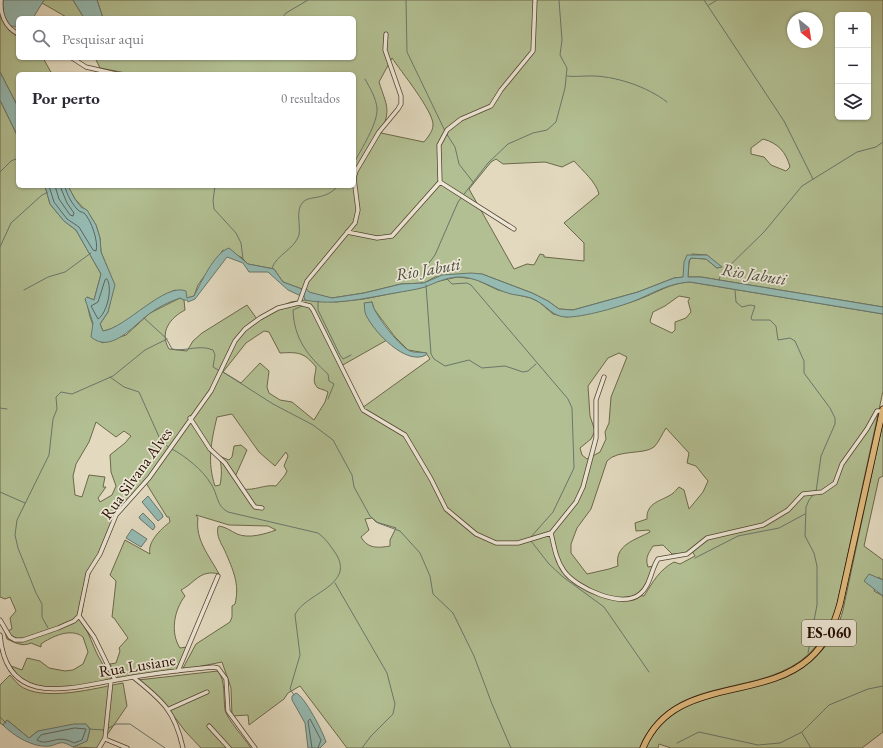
<!DOCTYPE html>
<html lang="pt">
<head>
<meta charset="utf-8">
<style>
  :root { --surface:#fff; --page:#f7f7f7; --text:#2b2b33; --muted:#7c7c81; --line:#e1e1e2 }
  body { margin:0; font-family:"EB Garamond",serif; background:var(--page); color:var(--text) }
  .controls { position:absolute; right:12px; top:12px; display:grid; overflow:hidden; border-radius:6px; box-shadow:0 1px 3px #0004 }
  .controls button { width:36px; height:36px; display:grid; place-items:center; padding:0; border:0; border-bottom:1px solid var(--line); background:var(--surface); color:var(--text); font:20px sans-serif }
  .compass { position:absolute; left:787px; top:12px; width:36px; height:36px; border-radius:50%; background:var(--surface); box-shadow:0 1px 3px #0004; rotate:150deg }
  .list { margin:0; padding:0; list-style:none }
  h2 { display:flex; justify-content:space-between; align-items:center; height:52px; margin:0; padding:0 16px; font-size:17px }
  h2 small { font-size:13px; font-weight:400; color:var(--muted) }
  .icon { flex:none; width:22px; height:22px; fill:none; stroke:currentColor; stroke-width:2; stroke-linecap:round; stroke-linejoin:round }
  .map { position:relative; flex:none; width:883px; height:748px; overflow:hidden }
  .search { position:absolute; background:var(--surface); box-shadow:0 1px 3px #0004; left:16px; top:16px; width:340px; height:44px; display:flex; align-items:center; gap:10px; box-sizing:border-box; padding:0 14px; border-radius:6px; color:var(--muted); font-size:15px }
  .panel { position:absolute; background:var(--surface); box-shadow:0 1px 3px #0004; left:16px; top:72px; width:340px; height:116px; border-radius:6px }
  .map>svg:first-child { display:block }
  .green { fill:#b2bf92; stroke:#6c684a; fill-rule:evenodd }
  .water { fill:#95bab2; stroke:#69766b }
  .lines { fill:none; stroke-linecap:round; stroke-linejoin:round }
  .shore { stroke:#5e655a; stroke-width:1 }
  .stream { stroke:#69766b; stroke-width:1 }
  .street-casing { stroke:#554230; stroke-width:5 }
  .primary-casing { stroke:#261001; stroke-width:7 }
  .street { stroke:#ece6d5; stroke-width:3.5 }
  .primary { stroke:#e1bc80; stroke-width:5.5 }
  .labels { text-anchor:middle; stroke-width:3.5; stroke-linejoin:round; paint-order:stroke }
  .shield { fill:#ece6d5; stroke:#615041; stroke-width:1 }
  .shield-label { font-size:15px; font-weight:bold; fill:#261001 }
  .street-label { font-size:16px; fill:#261001; stroke:#ece6d5 }
  .water-label { font-size:17px; font-style:italic; fill:#4d4c3f; stroke:#ece6d5 }
</style>
</head>
<body>
<div class="map">
<svg width="883" height="748" viewBox="0 0 883 748">
  <rect width="100%" height="100%" fill="#e2d9bf"/>
  <filter id="stains"><feTurbulence type="fractalNoise" baseFrequency=".005" numOctaves="4"/><feColorMatrix values="0 0 0 0 .2 0 0 0 0 .09 0 0 0 0 .02 0 0 0 .5 -.17"/></filter>
  <radialGradient id="worn" r=".72"><stop offset=".6" stop-color="#630" stop-opacity="0"/><stop offset="1" stop-color="#630" stop-opacity=".3"/></radialGradient>
  <!-- green -->
  <path class="green" d="M0,0L4,15L3,20L18,38V58H43L52,74H18V107L0,72Z
    M44,0H73L84,18H68L42,3Z
    M97,0H883V307L701,277H688L689,261L691,258L706,259L717,268L721,267L707,255L692,254L684,277L674,278L638,292L573,310L559,309L548,301L532,293L482,274L435,277L424,283L401,284L364,293L332,298L303,292L302,289L283,282L274,269L248,264L241,257L223,250L198,285L194,296L187,298L175,290C154,299 123,328 103,331L100,324L108,312L114,284L101,252L100,238L96,225L89,214L75,199L68,186H354V74H131L100,68L95,58H354V18H103ZM838,15H868V117H838ZM793,18H817V42H793ZM392,58C400,70 434,112 433,125C433,131 428,137 424,142L381,133C391,108 387,107 379,82ZM763,139C778,143 786,152 790,167L786,171L771,165L764,157L751,154V148ZM496,159L503,164L545,162L562,167L574,161C583,171 596,182 599,194L564,223L584,243V261L544,257V255L540,254L534,265L527,264L514,269L469,189L491,162Z
    M0,100L18,137V186H45L50,204L64,221L76,230L101,274L94,300L87,297C87,313 94,330 102,343L126,335L150,313L180,298L184,300L185,310C170,318 159,332 169,349L187,351L193,341L202,333L247,305L257,319L274,309L291,302L305,300L336,302L364,299L424,287L435,282L457,277L475,279L498,290L531,298L539,302L553,314L567,317C591,312 615,308 637,300C657,293 669,283 690,282L883,314V391L836,609C833,622 826,633 818,644C776,698 696,673 654,724C649,731 642,739 640,748H347L300,686L288,693L284,699L249,725L248,715L232,716L231,688L222,662L182,670L196,644L230,622L232,617V606L235,604C240,584 233,570 225,551C221,543 216,536 218,527L219,526C226,527 231,531 237,534C249,539 265,534 276,530L268,526L229,525L196,515L198,518C195,540 209,555 219,574C200,569 195,583 181,590L185,596C174,610 170,633 180,648L187,647L176,670L135,676L132,679L129,677C117,681 115,674 110,664L116,663L120,651L119,648L128,638L114,618L112,617L116,581L110,575L125,540L150,554C147,542 161,529 170,522L169,517H167L146,483L112,522L86,583L82,612L79,618L88,633L97,654L111,679C80,686 30,700 11,666L22,670L27,658L40,661L49,668L65,671L73,670L83,664L88,652L83,637C71,627 51,637 41,644V647L31,643C22,647 16,643 7,639L5,632L12,629L10,618L16,611L10,597L5,599L0,597ZM679,296L690,298L688,301L691,312L686,318L675,322V330L672,333L651,323L650,321L653,312L665,306ZM372,302L374,309L395,337L408,350L426,353L430,359L362,408L341,366L387,340C375,330 365,318 365,303ZM264,331L269,332L280,353C298,352 304,352 316,367C316,374 311,382 318,388C321,389 325,390 328,392L325,402L314,420L292,402L280,400L269,393L267,387L269,371L260,363L241,383L223,372L246,343ZM619,353L627,357L611,397L609,423L605,432L606,439L600,452L587,459L582,455L580,448L591,439L595,431L590,416L588,386L608,358ZM232,414L259,452L275,466L286,452L288,456L284,466L287,471L285,475L276,486C265,484 255,491 242,489L235,477L247,450L241,445L234,446L232,457L229,460L219,456C222,466 222,475 220,485L215,486C207,462 211,442 217,417ZM96,422L116,437L124,431L131,436L125,443L110,455L111,472L116,486L112,495L100,502L98,498L106,487H103L105,477L89,475L82,497L75,495L73,476L76,464L89,442ZM666,428L689,453L687,463L696,466L708,481L703,492L689,509L684,490L679,487C676,490 675,492 672,494C662,501 646,502 647,519L635,523L636,531L649,530L650,532C635,540 614,545 618,566L609,569L587,574L571,553V544L577,528L591,509L607,461C618,449 644,455 654,447C659,442 662,434 666,428ZM372,518L376,522L396,528L390,540V546C378,548 368,549 361,537L369,530L365,519ZM663,545L672,554H683L692,551L695,556L680,564L674,562C659,570 653,582 644,596L637,595L647,586L654,566L648,567C645,558 648,554 653,546Z
    M883,421V476L879,478L864,546L883,560V580L878,577L874,591L883,596V732L862,748H671L659,744L658,748H645C653,735 661,721 674,712C688,702 705,699 722,694C775,681 827,671 843,610Z
    M218,671C226,682 223,696 225,710C227,719 245,739 251,748H201L185,731L167,707L138,680Z
    M10,675C13,678 16,682 19,685C42,703 96,688 123,683L127,706L98,748L73,747L87,741L90,729L86,724L38,731L29,738L7,720L3,725L0,723V685Z"/>
  <!-- water -->
  <path class="water" d="M3,0H44L33,18H18V27C4,28 2,11 3,0Z
    M73,0H97L103,18H84Z
    M0,72L18,107V137L0,100Z
    M45,186H68L75,199L81,207L87,210L96,225L100,238L101,252L115,285L108,312L100,324L103,331C126,328 165,282 186,291L187,298L194,296C201,283 214,253 229,248L248,264L274,269L283,282L302,289L303,292L305,287L309,292L332,298L364,293L401,284L424,283L442,275L471,273L482,274L532,293L548,301L559,309L573,310L638,292L674,278L683,277L684,262L687,255H707L722,267L717,268L706,259L691,258L689,261L688,277H701L883,307V314L690,282C671,283 657,291 639,299C623,306 582,318 565,317C552,316 547,306 537,301C529,296 520,296 511,294C492,289 477,276 457,277C445,278 435,283 425,287C415,290 405,291 395,293C366,298 334,306 305,300L303,293L301,296L288,290L268,272H249L243,263L227,257L195,299L188,302L187,300H184L180,298C169,302 158,307 149,314C133,326 111,354 91,337L93,323L85,299L87,297L94,300L101,274L76,230L64,221L50,204Z
    M372,302C373,313 398,344 408,350C412,353 421,352 427,353L426,355C406,366 374,332 366,315C364,311 365,307 364,303Z
    M148,496L162,514L163,517L158,521L142,502Z
    M143,513L154,524L155,527L153,530L140,519L139,517Z
    M132,529L147,539L141,547L126,538Z
    M869,574L883,580V596L864,581Z
    M296,693C305,697 323,732 326,742L320,748H308L305,723L292,700V696Z
    M7,720L29,738L38,731L74,724H86L90,729L87,741L73,747C61,740 61,743 50,746C33,748 14,736 3,725Z"/>
  <g class="lines">
    <!-- shore -->
    <path class="shore" d="M49,186L54,202L67,219L79,227L93,250L96,251C99,243 91,219 84,213C82,212 80,212 78,210C73,205 66,194 65,186
      M55,186L59,199L70,215L73,216L74,213L67,203L60,186
      M107,279C113,288 107,313 98,319L91,306L98,302L105,280Z
      M75,728L86,729L82,740L74,743C56,733 49,747 37,740L41,735Z
      M312,748L308,721L310,719L321,740L318,748"/>
    <!-- stream -->
    <path class="stream" d="M406,0L407,52L445,131
      M704,0L784,121L813,179
      M709,5L717,0
      M162,18H172
      M282,18L286,13L308,0
      M567,76C574,77 581,76 588,76C614,75 648,87 667,102
      M446,133L455,147L459,164L473,182
      M354,163C361,149 378,124 377,108C376,98 370,88 365,79
      M0,172L11,161L18,158
      M215,186L213,201L214,209L236,233L241,243L243,259
      M0,247L11,223L42,195L48,192
      M272,268C277,254 294,250 299,235C301,226 295,210 303,202C310,195 325,201 338,186
      M447,279L452,284L467,283L471,285L568,399L572,408L574,468L553,512L530,538
      M719,280L721,274L764,232L802,186L857,152L876,147L883,142
      M421,283L426,267L435,255L458,202L488,163L508,144L533,133L547,130L556,122L565,88L567,68L560,55L562,40L559,0
      M426,285L431,354L434,359L445,366L469,360L482,368L505,366L523,372L528,371L536,364
      M24,290L48,277L65,272L91,253
      M735,290L736,302L742,307L750,305L755,306L751,318L752,320H770L776,326L778,340L790,338L795,341L804,361V373L830,408L835,418V424L821,456L816,492
      M318,301V310L340,355L343,359L351,355
      M302,306L293,310C294,339 308,356 328,374L329,381L334,384L328,399
      M144,318L166,338L172,349C185,352 199,344 213,350L215,355L213,367L220,371
      M223,372L273,404L313,425L333,440L352,475L354,487L370,516L378,523L400,531L420,553L430,576L433,594L453,613L474,656L492,704L511,748
      M110,377L124,387L139,392L160,439L169,448
      M0,408L7,409
      M172,449C185,456 203,470 211,484C218,494 216,506 228,512L318,533C325,538 329,544 334,551C359,585 304,593 295,615L300,655L290,689L294,695
      M0,492L25,503
      M531,541L549,564L563,577L604,607L649,672
      M695,558L738,536L779,528L805,514
      M335,583L387,673L395,704L393,714L371,736L362,748
      M48,628L42,617V604L36,593L18,548L15,535L17,520L49,455L53,419L57,409L56,397L61,392L72,394L113,376L145,350L167,339
      M808,653L817,605V566L814,553L805,536L806,507L809,500L814,494
      M0,717L6,723
      M89,729L104,730
      M107,729L116,724H130L165,748
      M802,733L811,748
      M677,743L699,732L758,745L780,743L802,732L829,705L868,689L883,686"/>
    <!-- street casing -->
    <g class="street-casing">
      <path id="street" d="M1,0C0,14 5,27 18,34
        M72,58L86,67L116,74
        M440,182L439,145L447,130L461,119L491,106L501,90L533,51L535,0
        M347,232L377,238L392,236L440,182L514,229
        M299,303L310,306L313,310L363,410L405,435L431,479L446,509L476,534L496,543H518L551,533L576,502L583,487L596,438V400L604,377
        M190,418L210,449L225,463L252,503L255,507L262,508
        M551,533C554,546 556,560 564,571C576,588 622,609 640,594C651,585 651,569 658,559L687,554L707,538L763,525L788,510L803,494L822,492L835,483L842,464L867,429L877,411H882
        M79,616L94,637L115,680
        M0,620L10,637L15,640H23L58,628L74,621L79,616L88,573L100,554L116,515L149,478L211,391L235,341L245,329L260,318L278,308L299,303L307,281L355,223L358,210L354,178L356,171L379,132L398,109L401,104V96L385,50L386,34
        M0,635C6,707 66,689 116,680C148,674 181,670 213,667L218,668L226,679L228,711L255,748
        M178,671L218,576
        M133,677C162,700 175,711 183,748
        M169,709L207,692
        M209,726L229,748
        M105,739L127,748
        M99,748L105,738L111,681"/>
    </g>
    <!-- primary casing -->
    <g class="primary-casing">
      <path id="primary" d="M643,748C673,676 760,702 809,659C826,644 834,625 840,604L883,409"/>
    </g>
    <!-- street -->
    <use href="#street" class="street"/>
    <!-- primary -->
    <use href="#primary" class="primary"/>
  </g>
  <g class="labels">
    <!-- shield labels -->
    <rect class="shield" x="802" y="620" width="54" height="26" rx="3"/>
    <g class="shield-label">
      <text x="829" y="638">ES-060</text>
    </g>
    <!-- street labels -->
    <g class="street-label">
      <text transform="translate(136 473) rotate(-54)" y="6">Rua Silvana Alves</text>
      <text transform="translate(137 665) rotate(-9)" y="6">Rua Lusiane</text>
    </g>
    <!-- water labels -->
    <g class="water-label">
      <text transform="translate(428 269) rotate(-10)" y="6">Rio Jabuti</text>
      <text transform="translate(754 274) rotate(9)" y="6">Rio Jabuti</text>
    </g>
  </g>
  <rect width="100%" height="100%" filter="url(#stains)"/>
  <rect width="100%" height="100%" fill="url(#worn)"/>
</svg>
<div class="controls">
<button>+</button>
<button>−</button>
<button><svg class="icon" aria-label="layers" viewBox="0 0 24 24"><path d="M12 4l9 5-9 5-9-5zM3 14l9 5 9-5"/></svg></button>
</div>
<svg class="compass" viewBox="-18 -18 36 36"><path d="M0-13l5 13h-10z" fill="#e53935"/><path d="M0 13l5-13h-10z" fill="#7c7c81"/></svg>
<div class="search"><svg class="icon" aria-label="search" viewBox="0 0 24 24"><circle cx="10" cy="10" r="6"/><path d="M15 15l6 6"/></svg>Pesquisar aqui</div>
<section class="panel">
<h2>Por perto<small>0 resultados</small></h2>
<ul class="list">
</ul>
</section>
</div>
</body>
</html>
